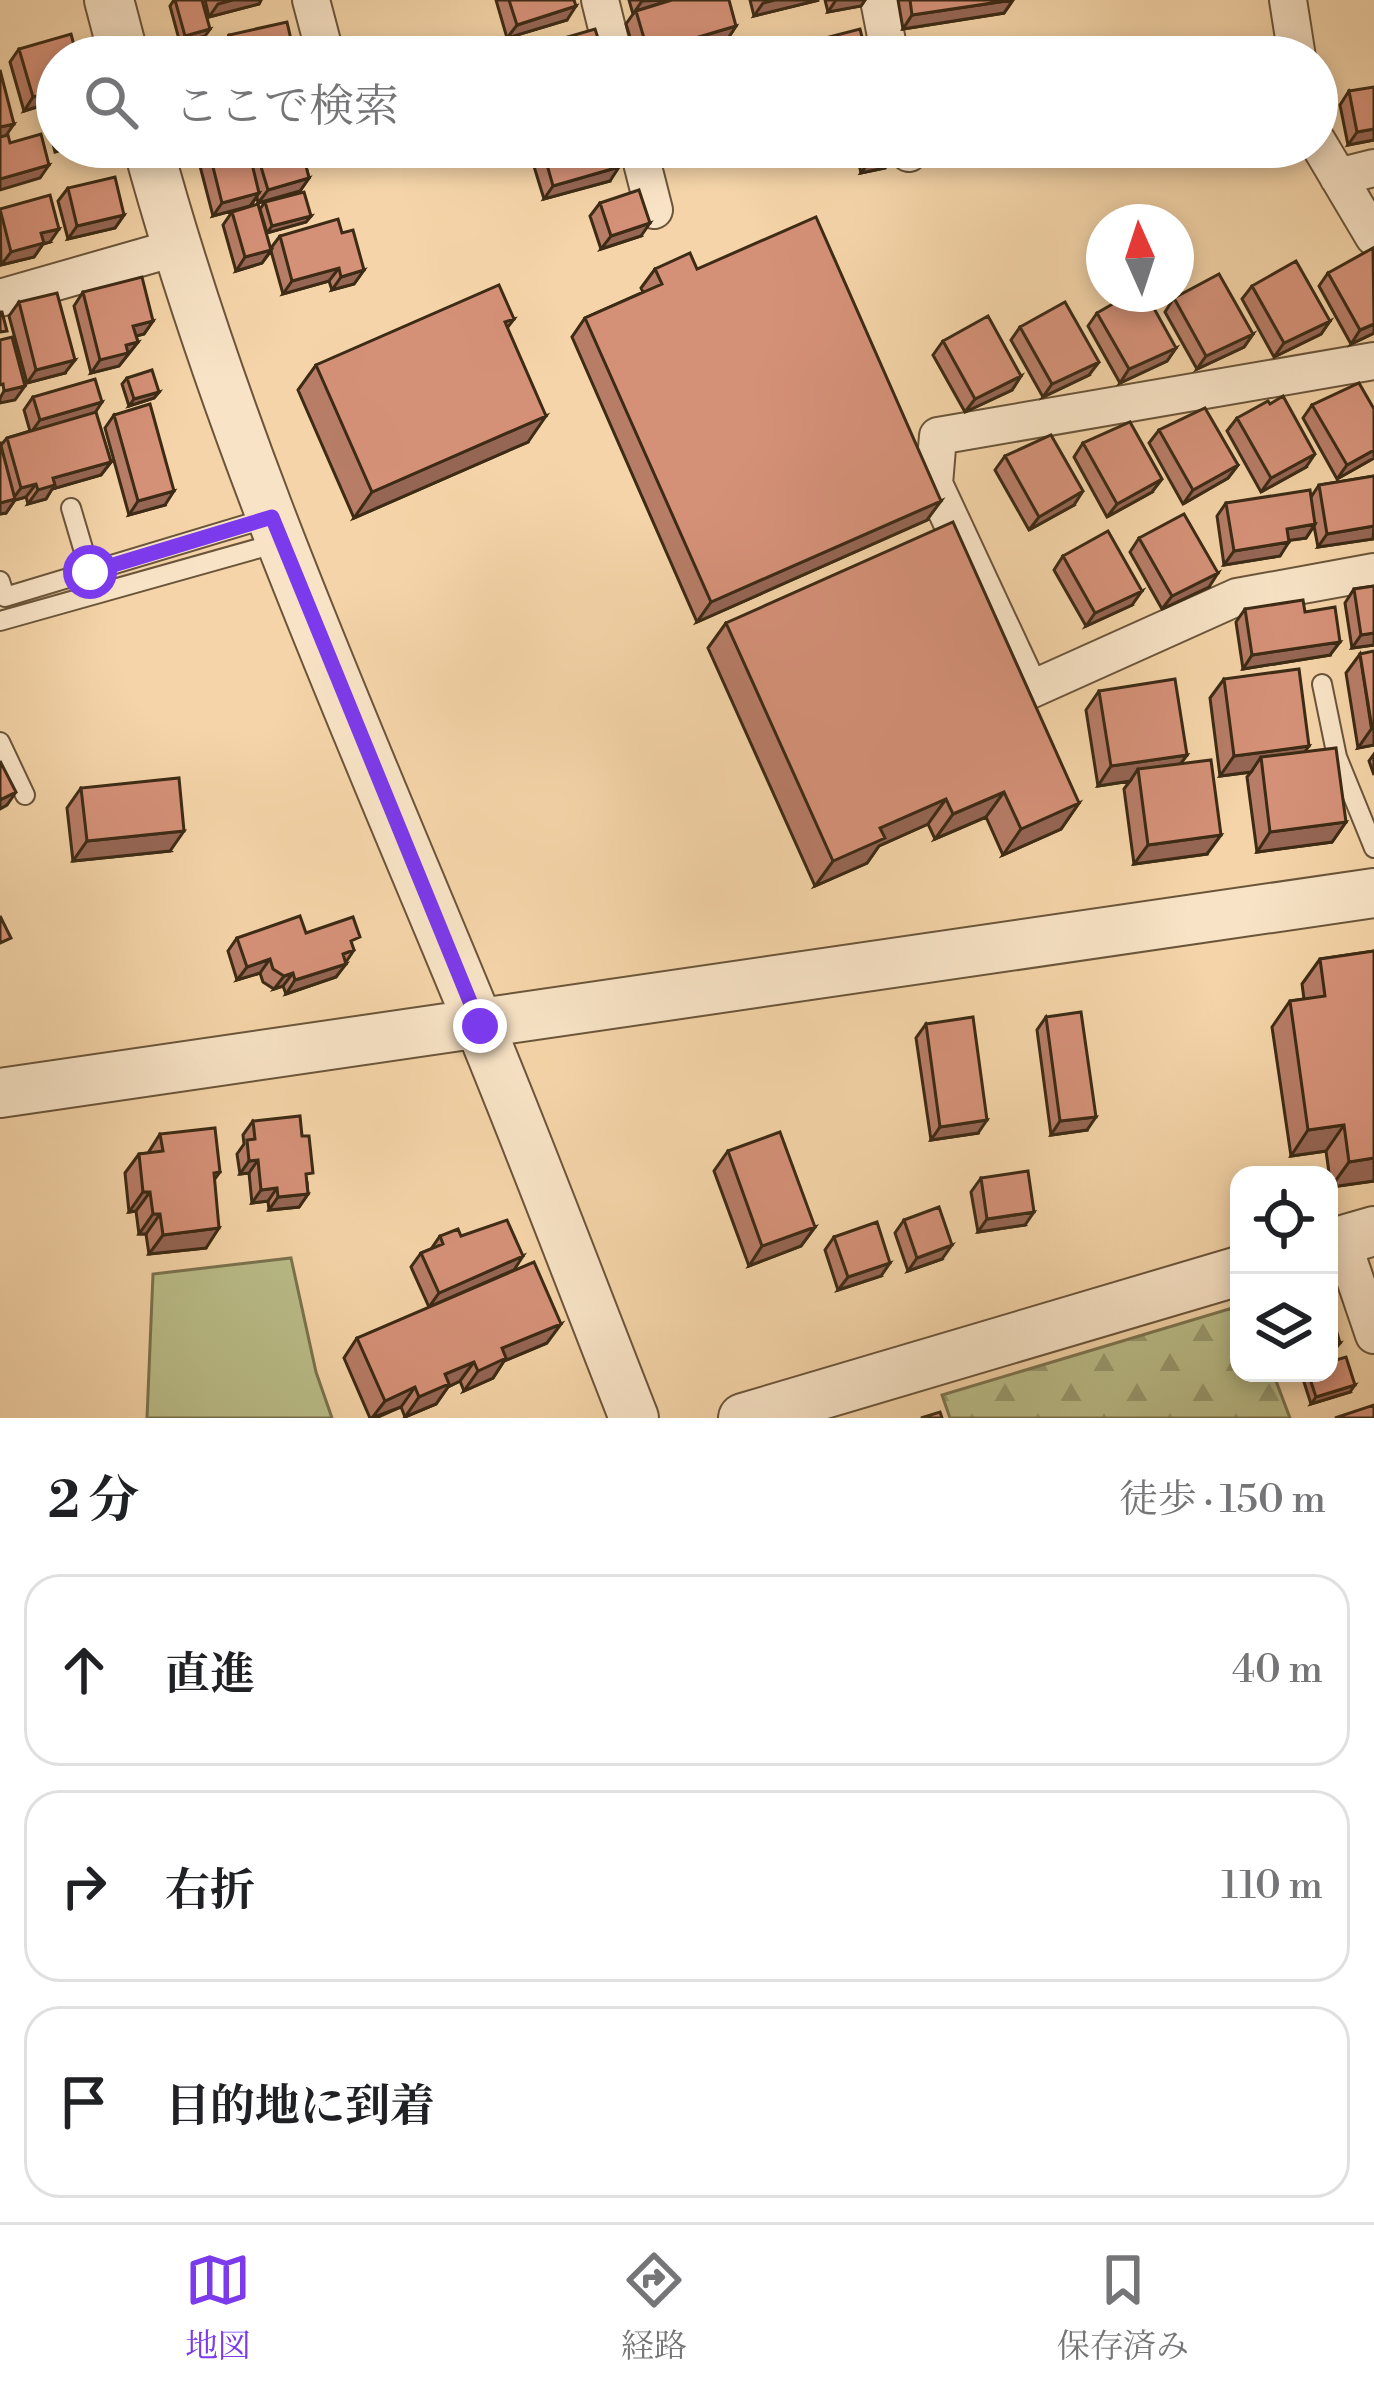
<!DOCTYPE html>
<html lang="ja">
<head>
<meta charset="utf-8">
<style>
  :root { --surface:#fff; --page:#f6f6f6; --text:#202124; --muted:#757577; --line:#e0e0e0; --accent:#7c3aed }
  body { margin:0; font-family:"Libre Bodoni","Noto Serif JP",serif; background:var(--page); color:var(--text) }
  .controls { position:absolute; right:36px; bottom:36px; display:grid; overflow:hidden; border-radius:24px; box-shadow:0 6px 18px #0003 }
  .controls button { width:108px; height:108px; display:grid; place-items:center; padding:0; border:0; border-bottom:3px solid var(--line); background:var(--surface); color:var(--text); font:60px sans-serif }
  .compass { position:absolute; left:1086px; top:204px; width:108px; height:108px; border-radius:50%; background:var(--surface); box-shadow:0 6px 18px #0003; rotate:357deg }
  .stop { position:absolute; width:36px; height:36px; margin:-27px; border:9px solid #7c3aed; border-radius:50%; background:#fff }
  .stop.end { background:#7c3aed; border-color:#fff; box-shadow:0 3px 12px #0008 }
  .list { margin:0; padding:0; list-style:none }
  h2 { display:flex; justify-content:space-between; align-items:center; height:156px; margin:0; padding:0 48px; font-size:51px }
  h2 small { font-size:39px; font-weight:400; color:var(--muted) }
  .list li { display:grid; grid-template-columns:78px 1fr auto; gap:36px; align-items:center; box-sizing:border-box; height:192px; margin:0 24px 24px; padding:0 24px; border:3px solid var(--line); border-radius:36px }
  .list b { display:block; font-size:45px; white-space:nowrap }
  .list em { font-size:39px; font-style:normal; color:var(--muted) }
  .icon { flex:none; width:66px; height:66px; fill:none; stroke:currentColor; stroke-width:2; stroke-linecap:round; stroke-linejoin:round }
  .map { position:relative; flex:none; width:1374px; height:1418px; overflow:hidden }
  .search { position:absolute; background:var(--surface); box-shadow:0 6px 18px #0003; left:36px; right:36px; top:36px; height:132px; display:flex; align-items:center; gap:30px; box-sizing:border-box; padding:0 42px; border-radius:66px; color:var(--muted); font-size:45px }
  .sheet { height:804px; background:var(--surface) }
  nav { display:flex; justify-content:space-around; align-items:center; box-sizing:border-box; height:168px; border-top:3px solid var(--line); background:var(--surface); font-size:33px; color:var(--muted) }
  nav a { display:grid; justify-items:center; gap:6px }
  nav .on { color:var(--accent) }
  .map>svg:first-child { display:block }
  .forest { fill:url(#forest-firs); stroke:#7c744f; stroke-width:3 }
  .green { fill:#babd89; stroke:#7c744f; stroke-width:3 }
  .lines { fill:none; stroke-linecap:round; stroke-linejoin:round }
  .service-casing { stroke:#6b553a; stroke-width:22 }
  .minor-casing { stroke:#6b553a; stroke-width:40 }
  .tertiary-casing { stroke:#6b553a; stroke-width:52 }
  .service { stroke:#f8e3c6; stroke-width:18 }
  .minor { stroke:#f8e3c6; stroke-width:36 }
  .tertiary { stroke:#f8e3c6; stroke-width:48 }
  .wall { fill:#b77d67; stroke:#3d2b15; stroke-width:3 }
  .shaded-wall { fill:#956654; stroke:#3d2b15; stroke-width:3 }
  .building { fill:#d59178; stroke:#3d2b15; stroke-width:3 }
  .route { stroke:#7c3aed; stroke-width:15 }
</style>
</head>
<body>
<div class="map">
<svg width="1374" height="1418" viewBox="0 0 1374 1418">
  <defs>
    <pattern id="forest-firs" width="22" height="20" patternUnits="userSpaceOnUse" patternTransform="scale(3)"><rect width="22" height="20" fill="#babd89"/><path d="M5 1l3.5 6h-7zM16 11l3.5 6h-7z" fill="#989a6f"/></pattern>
  </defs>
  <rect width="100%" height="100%" fill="#f4d4a8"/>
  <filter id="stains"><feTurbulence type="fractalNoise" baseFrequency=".00167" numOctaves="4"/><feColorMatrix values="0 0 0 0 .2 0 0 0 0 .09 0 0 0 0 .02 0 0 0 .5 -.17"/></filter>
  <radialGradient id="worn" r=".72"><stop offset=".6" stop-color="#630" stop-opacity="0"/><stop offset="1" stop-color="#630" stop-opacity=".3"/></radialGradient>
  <!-- forest -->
  <path class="forest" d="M1239,1306V1373H1273L1290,1418H950L942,1395Z"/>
  <!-- green -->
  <path class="green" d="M291,1258L316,1372L332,1418H147L153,1274Z"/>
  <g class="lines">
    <!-- service casing -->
    <g class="service-casing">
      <path id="service" d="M71,508L90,572
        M0,581L5,597L271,517
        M0,621L281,542
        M1322,684L1337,757L1374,848
        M0,742L25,795"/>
    </g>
    <!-- minor casing -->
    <g class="minor-casing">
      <path id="minor" d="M311,0L326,57
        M600,0L614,57
        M879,0L890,57
        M1288,0L1297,57
        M1317,141L1374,237
        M638,147L654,210
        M908,147L909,153
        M1338,177L1374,168
        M0,298L178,247
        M1374,361L938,436L934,484L1030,690L1237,597L1374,572
        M1342,1241L1374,1335"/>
    </g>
    <!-- tertiary casing -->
    <g class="tertiary-casing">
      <path id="tertiary" d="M109,0L124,57
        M148,147C231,451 362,739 481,1029C534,1158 583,1288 634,1418
        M0,1093L1374,893
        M1329,1244L1374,1231
        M743,1418L1239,1271"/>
    </g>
    <!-- service -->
    <use href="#service" class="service"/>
    <!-- minor -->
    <use href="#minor" class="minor"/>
    <!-- tertiary -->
    <use href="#tertiary" class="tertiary"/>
  </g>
  <!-- wall -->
  <path class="wall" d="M174,0L210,29L205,36L180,43L170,6Z
    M205,0H261L259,4L209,17Z
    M496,0H574L567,20L507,38Z
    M629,0H670L736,26L727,40L667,57H636L626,24L633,14Z
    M750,0H819L754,16Z
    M825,0H865L861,6L828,12Z
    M898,0H1013L1004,13L903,29Z
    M229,35L295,57H182L191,45L220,49Z
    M19,49L57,57V109L45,113L43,105L24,111L10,62Z
    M1349,91L1374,140L1348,145L1340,105Z
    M55,124H57V147H72L55,152L50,131Z
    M195,147H301L309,178L300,191L258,203L257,197L250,206L213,216Z
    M528,147H614L610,181L544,199Z
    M855,147H887L885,168L861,173Z
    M68,188L124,215L115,228L68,239L58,201Z
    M265,202L311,216L306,222L267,233L260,209Z
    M600,203L641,236L601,249L590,216Z
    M0,209L50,242L43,244L34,257L1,265Z
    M232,212L271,248L280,236L342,233L364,270L354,284L332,290L329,281L283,294L271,251L262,263L236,271L223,225Z
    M655,269L927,520L697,622L572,337L585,318L643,292L641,288Z
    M1328,273L1374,333L1351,344L1319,286Z
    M1252,286L1330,321L1321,334L1274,357L1242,299Z
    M83,292L153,321L144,334L136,336L138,342L119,366L91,373L74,306Z
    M1174,298L1253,334L1244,347L1197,369L1165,312Z
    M19,302L65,373L27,383L9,316Z
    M1097,313L1176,348L1167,361L1120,383L1088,326Z
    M514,319L507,328L528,442L354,518L298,390L316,365Z
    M1020,327L1089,375L1043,397L1011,340Z
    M943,341L1021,376L1012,390L965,412L933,355Z
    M127,378L159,392L154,398L129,406L122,384Z
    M33,397L95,413L111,462L101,475L52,489L46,499L28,504L26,497L15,500L6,513L0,514V442L1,445L7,438L30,431L24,410Z
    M1312,405L1374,458L1337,479L1303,418Z
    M114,415L165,505L129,515L105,428Z
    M1237,418L1306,467L1261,492L1227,431Z
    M1159,430L1238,465L1228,478L1183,504L1149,443Z
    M1083,443L1152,492L1107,517L1074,457Z
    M1005,456L1074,505L1029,530L995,470Z
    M1374,476L1373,539L1318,547L1314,526L1306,538L1289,540L1280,556L1224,565L1217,516L1226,503L1311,497L1319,485Z
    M1139,538L1209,587L1162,609L1130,552Z
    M1063,556L1132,605L1086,626L1054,570Z
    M1374,586V645L1352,648L1345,603L1354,589Z
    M1245,609L1305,612L1330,655L1243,669L1236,622Z
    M726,623L1079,803L1061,829L1003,855L986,817L935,839L928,824L879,846L867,863L815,886L708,648Z
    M1360,654L1374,745L1358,748L1346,673Z
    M1224,679L1305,752L1346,822L1332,842L1257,852L1247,777L1251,772L1220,776L1210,698Z
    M1099,691L1187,755L1180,764L1207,854L1134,864L1124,789L1130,781L1098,786L1086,710Z
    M1374,754V775L1369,761Z
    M81,788L170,851L73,861L67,808Z
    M306,933L353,948L354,950L336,977L286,994L283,986L274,989L263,982L260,973L237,980L228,951L237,938Z
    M1374,951V1181L1331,1187L1326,1151L1291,1156L1272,1027L1290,1001L1304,999L1302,984L1320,959Z
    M1046,1017L1087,1130L1051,1135L1037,1030Z
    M926,1024L978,1133L931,1140L916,1038Z
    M253,1121L307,1182L308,1194L299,1207L269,1210L268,1201L252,1203L249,1173L240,1174L237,1154L244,1144L243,1135Z
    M160,1134L220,1172L214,1180L206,1248L149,1254L146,1234H139L136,1211L129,1212L125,1173L139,1154L148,1153Z
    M728,1151L815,1227L801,1246L749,1266L714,1171Z
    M981,1178L1025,1225L978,1232L971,1192Z
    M904,1220L942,1259L908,1271L895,1233Z
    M440,1236H461L514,1270L429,1307L411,1267L421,1253L431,1249Z
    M834,1237L881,1276L838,1290L825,1250Z
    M357,1338L547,1343L504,1361L493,1378L464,1391L460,1381L448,1387L436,1404L405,1417L401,1407L376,1418H370L344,1358Z
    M1304,1373H1329L1350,1392L1311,1404L1302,1376Z"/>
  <!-- shaded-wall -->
  <path class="shaded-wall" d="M233,0H261L259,4L209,17L218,4Z
    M670,0L636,11L633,14L642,1Z
    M775,0H819L754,16L763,3Z
    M836,0H865L861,6L828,12Z
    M1013,0L1004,13L903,29L912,15Z
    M576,6L567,20L507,38L517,25Z
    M736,26L727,40L667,57H644L648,52Z
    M210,29L205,36L180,43L185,36Z
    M52,92L43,105L24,111L33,97Z
    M54,99H57V109L45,113Z
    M14,124L5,137L0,138V127Z
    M1374,129V140L1348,145L1357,132Z
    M935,147H970L928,156Z
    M890,162L885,168L861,173L866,166Z
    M49,165L40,178L0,190V179Z
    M619,167L610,181L544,199L553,186Z
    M309,178L300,191L258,203L268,190Z
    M259,193L250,206L213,216L222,203Z
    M124,215L115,228L68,239L77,226Z
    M311,216L306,222L267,233L272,226Z
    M650,223L641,236L601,249L611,236Z
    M59,229L50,242L43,244L34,257L1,265L11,252L41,233Z
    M271,250L262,263L236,271L245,257Z
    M339,268L329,281L283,294L292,281Z
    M364,270L354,284L332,290L341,277Z
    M153,321L144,334L124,339L133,326Z
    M1330,321L1321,334L1274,357L1284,343Z
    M1374,324V333L1351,344L1360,330Z
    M1253,334L1244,347L1197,369L1206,356Z
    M138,342L119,366L91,373L100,360L126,345Z
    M1176,348L1167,361L1120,383L1129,369Z
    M75,360L65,373L27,383L36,370Z
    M1099,362L1089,375L1043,397L1052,384Z
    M1021,376L1012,390L965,412L975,399Z
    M25,386L15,400L0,403V398L4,391Z
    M159,392L154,398L129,406L134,399Z
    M102,402L93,416L30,434L40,420Z
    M546,416L528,442L354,518L372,492Z
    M1374,450V458L1337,479L1347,465Z
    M1315,454L1306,467L1261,492L1271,478Z
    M111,462L101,475L52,489L46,499L28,504L38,490L53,478Z
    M1238,465L1228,478L1183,504L1193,490Z
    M1162,479L1152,492L1107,517L1117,504Z
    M36,484L26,497L15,500L6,513L0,514V503L12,500L21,488Z
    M174,491L165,505L129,515L138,501Z
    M1083,491L1074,505L1029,530L1039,517Z
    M941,501L927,520L697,622L711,602Z
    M1315,524L1306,538L1278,542L1287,529Z
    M1374,526L1373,539L1318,547L1327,534Z
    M1289,542L1280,556L1224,565L1234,551Z
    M1218,573L1209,587L1162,609L1172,596Z
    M1142,591L1132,605L1086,626L1095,613Z
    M1374,633V645L1352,648L1361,635Z
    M1340,642L1330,655L1243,669L1252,655Z
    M1372,728H1374V745L1358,748Z
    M1309,746L1295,766L1261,757L1251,772L1220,776L1234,756Z
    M1187,755L1173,774L1138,769L1130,781L1098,786L1111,766Z
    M16,792L7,805L0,809V800Z
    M1004,792L986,817L935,839L953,814Z
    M946,799L928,824L879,846L867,863L815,886L833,861L880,828Z
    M1079,803L1061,829L1003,855L1021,829Z
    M1346,822L1332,842L1257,852L1270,832Z
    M184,831L170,851L73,861L87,841Z
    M1221,835L1207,854L1134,864L1148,845Z
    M270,959L260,973L237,980L247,967Z
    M346,964L336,977L286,994L295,980Z
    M293,973L283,986L274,989L284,976Z
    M1096,1117L1087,1130L1051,1135L1060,1121Z
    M987,1120L978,1133L931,1140L940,1127Z
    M1344,1125L1326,1151L1291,1156L1308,1130Z
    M1374,1158V1181L1331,1187L1349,1162Z
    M258,1160L249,1173L240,1174L249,1161Z
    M277,1188L268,1201L252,1203L261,1190Z
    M143,1192H150L136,1211L129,1212Z
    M308,1194L299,1207L269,1210L278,1197Z
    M1034,1212L1025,1225L978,1232L987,1219Z
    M153,1214H160L146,1234H139Z
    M815,1227L801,1246L749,1266L762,1246Z
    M219,1228L206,1248L149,1254L163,1235Z
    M952,1245L942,1259L908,1271L917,1258Z
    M523,1256L514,1270L429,1307L439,1293Z
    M890,1263L881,1276L838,1290L848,1277Z
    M561,1324L547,1343L504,1361L493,1378L464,1391L478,1371L502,1348Z
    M1340,1343L1330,1356H1329V1346Z
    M474,1362L460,1381L448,1387L436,1404L405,1417L419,1397L445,1374Z
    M1355,1385L1350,1392L1311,1404L1316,1397Z
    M415,1387L401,1407L372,1418L385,1401Z"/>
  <!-- building -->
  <path class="building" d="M175,0H202L210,29L185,36Z
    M509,0H574L576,6L517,25Z
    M672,0H729L736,26L648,52L636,11Z
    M910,0H1012L912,15Z
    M287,22L295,57H235L229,35Z
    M595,29L604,57H520L519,51Z
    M860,29L867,57H788L786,48Z
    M71,34L77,57H57V99H54L52,92L33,97L19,49Z
    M217,38L222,57H194L191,45Z
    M0,70L14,124L0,127Z
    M1374,87V129L1357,132L1349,91Z
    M41,134L49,165L0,179V137L8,135L10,143Z
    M208,147H248L259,193L222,203Z
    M255,147H301L309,178L268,190Z
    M542,147H614L619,167L553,186Z
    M861,147H887L890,162L866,166Z
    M115,177L124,215L77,226L68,188Z
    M639,190L650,223L611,236L600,203Z
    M304,192L311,216L272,226L265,202Z
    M50,195L59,229L41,233L44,243L11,252L0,209Z
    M258,204L271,250L245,257L232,212Z
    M816,217L941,501L711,602L585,318L662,284L655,269L690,253L697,269Z
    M338,219L342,233L353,230L364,270L341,277L339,268L292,281L280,236Z
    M1373,248L1374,324L1360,330L1328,273Z
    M1296,261L1330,321L1284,343L1252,286Z
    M1219,274L1253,334L1206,356L1174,298Z
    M142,277L153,321L133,326L138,342L126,345L128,353L100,360L83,292Z
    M499,285L514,319L505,322L546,416L372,492L316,365Z
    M57,293L75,360L36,370L19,302Z
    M1130,294H1146L1176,348L1129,369L1097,313Z
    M1065,302L1099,362L1052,384L1020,327Z
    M0,312H2L7,331L0,332Z
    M988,316L1021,376L975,399L943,341Z
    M12,337L25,386L4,391L3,384L0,385V340Z
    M152,370L159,392L134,399L127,378Z
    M95,379L102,402L40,420L33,397Z
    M1359,383L1374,409V450L1347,465L1312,405Z
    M1283,396L1315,454L1271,478L1237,418L1268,401L1270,404Z
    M150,404L174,491L138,501L114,415Z
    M1205,408L1238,465L1193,490L1159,430Z
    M96,412L111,462L53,478L55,485L38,490L36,484L21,488L7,438Z
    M1130,422L1162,479L1117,504L1083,443Z
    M1051,435L1083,491L1039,517L1005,456Z
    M0,442L15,499L0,503Z
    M1374,476V526L1327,534L1319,485Z
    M1310,490L1315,524L1287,529L1289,542L1234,551L1226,503Z
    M1184,514L1218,573L1172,596L1139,538Z
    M953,522L1079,803L1021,829L1004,792L953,814L946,799L880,828L885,838L833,861L726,623Z
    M1108,531L1142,591L1095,613L1063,556Z
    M1374,586V633L1361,635L1354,589Z
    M1303,600L1305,612L1335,607L1340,642L1252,655L1245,609Z
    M1374,651V728H1372L1360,654Z
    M1299,669L1309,746L1234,756L1224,679Z
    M1175,679L1187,755L1111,766L1099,691Z
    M1336,748L1346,822L1270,832L1261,757Z
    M1211,760L1221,835L1148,845L1138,769Z
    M0,761L16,792L0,800Z
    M179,778L184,831L87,841L81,788Z
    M0,916L11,938L0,943Z
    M300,916L306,933L353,917L360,937L351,941L354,950L343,954L346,964L295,980L293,973L284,976L273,969L270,959L247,967L237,938Z
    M1374,951V1158L1349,1162L1344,1125L1308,1130L1290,1001L1325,996L1320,959Z
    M1081,1012L1096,1117L1060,1121L1046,1017Z
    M973,1017L987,1120L940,1127L926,1024Z
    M300,1116L302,1136H309L313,1173L306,1174L308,1194L278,1197L277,1188L261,1190L258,1160L249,1161L247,1140L255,1139L253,1121Z
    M215,1128L220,1172L214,1173L219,1228L163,1235L160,1214H153L150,1192H143L139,1154L163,1151L160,1134Z
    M780,1132L815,1227L762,1246L728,1151Z
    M1028,1171L1034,1212L987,1219L981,1178Z
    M939,1207L952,1245L917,1258L904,1220Z
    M507,1220L523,1256L439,1293L421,1253L443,1244L440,1236L458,1229L461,1236Z
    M877,1222L890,1263L848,1277L834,1237Z
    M534,1262L561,1324L502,1348L506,1358L478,1371L474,1362L445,1374L449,1384L419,1397L415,1387L385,1401L357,1338Z
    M1329,1306L1340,1343L1329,1346Z
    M1346,1357L1355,1385L1316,1397L1308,1373H1329V1362Z
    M1374,1405V1418H1335Z
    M940,1412L942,1418H921Z"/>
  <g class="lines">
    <!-- route -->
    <path class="route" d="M90,572L272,517L480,1026"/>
  </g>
  <rect width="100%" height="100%" filter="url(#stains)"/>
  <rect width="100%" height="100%" fill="url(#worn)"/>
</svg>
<div class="controls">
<button><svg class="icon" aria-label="locate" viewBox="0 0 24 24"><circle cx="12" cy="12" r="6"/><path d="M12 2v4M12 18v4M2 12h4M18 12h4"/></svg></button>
<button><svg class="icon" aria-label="layers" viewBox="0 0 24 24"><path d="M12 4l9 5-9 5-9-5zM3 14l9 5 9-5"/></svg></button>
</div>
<svg class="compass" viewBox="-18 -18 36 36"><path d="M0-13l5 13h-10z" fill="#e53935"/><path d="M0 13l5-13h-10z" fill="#757577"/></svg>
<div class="stop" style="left:90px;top:572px"></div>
<div class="stop end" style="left:480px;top:1026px"></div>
<div class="search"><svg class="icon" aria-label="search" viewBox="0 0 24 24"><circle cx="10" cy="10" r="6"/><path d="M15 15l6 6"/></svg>ここで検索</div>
</div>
<section class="sheet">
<h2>2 分<small>徒歩 · 150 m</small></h2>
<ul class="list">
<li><svg class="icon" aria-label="ahead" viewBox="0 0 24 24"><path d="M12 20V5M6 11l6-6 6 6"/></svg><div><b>直進</b></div><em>40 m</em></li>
<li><svg class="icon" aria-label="right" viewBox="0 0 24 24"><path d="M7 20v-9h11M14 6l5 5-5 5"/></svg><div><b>右折</b></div><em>110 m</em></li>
<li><svg class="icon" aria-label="arrive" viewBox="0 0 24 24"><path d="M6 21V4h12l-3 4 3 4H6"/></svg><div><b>目的地に到着</b></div></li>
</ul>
</section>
<nav>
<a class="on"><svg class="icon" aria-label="map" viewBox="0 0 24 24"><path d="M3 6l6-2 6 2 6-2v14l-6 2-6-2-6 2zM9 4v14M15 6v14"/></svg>地図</a>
<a><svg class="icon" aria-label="directions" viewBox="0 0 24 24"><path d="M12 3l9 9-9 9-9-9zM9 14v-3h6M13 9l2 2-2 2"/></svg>経路</a>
<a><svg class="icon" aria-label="saved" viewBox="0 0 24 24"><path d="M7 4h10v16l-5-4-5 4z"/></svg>保存済み</a>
</nav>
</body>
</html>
